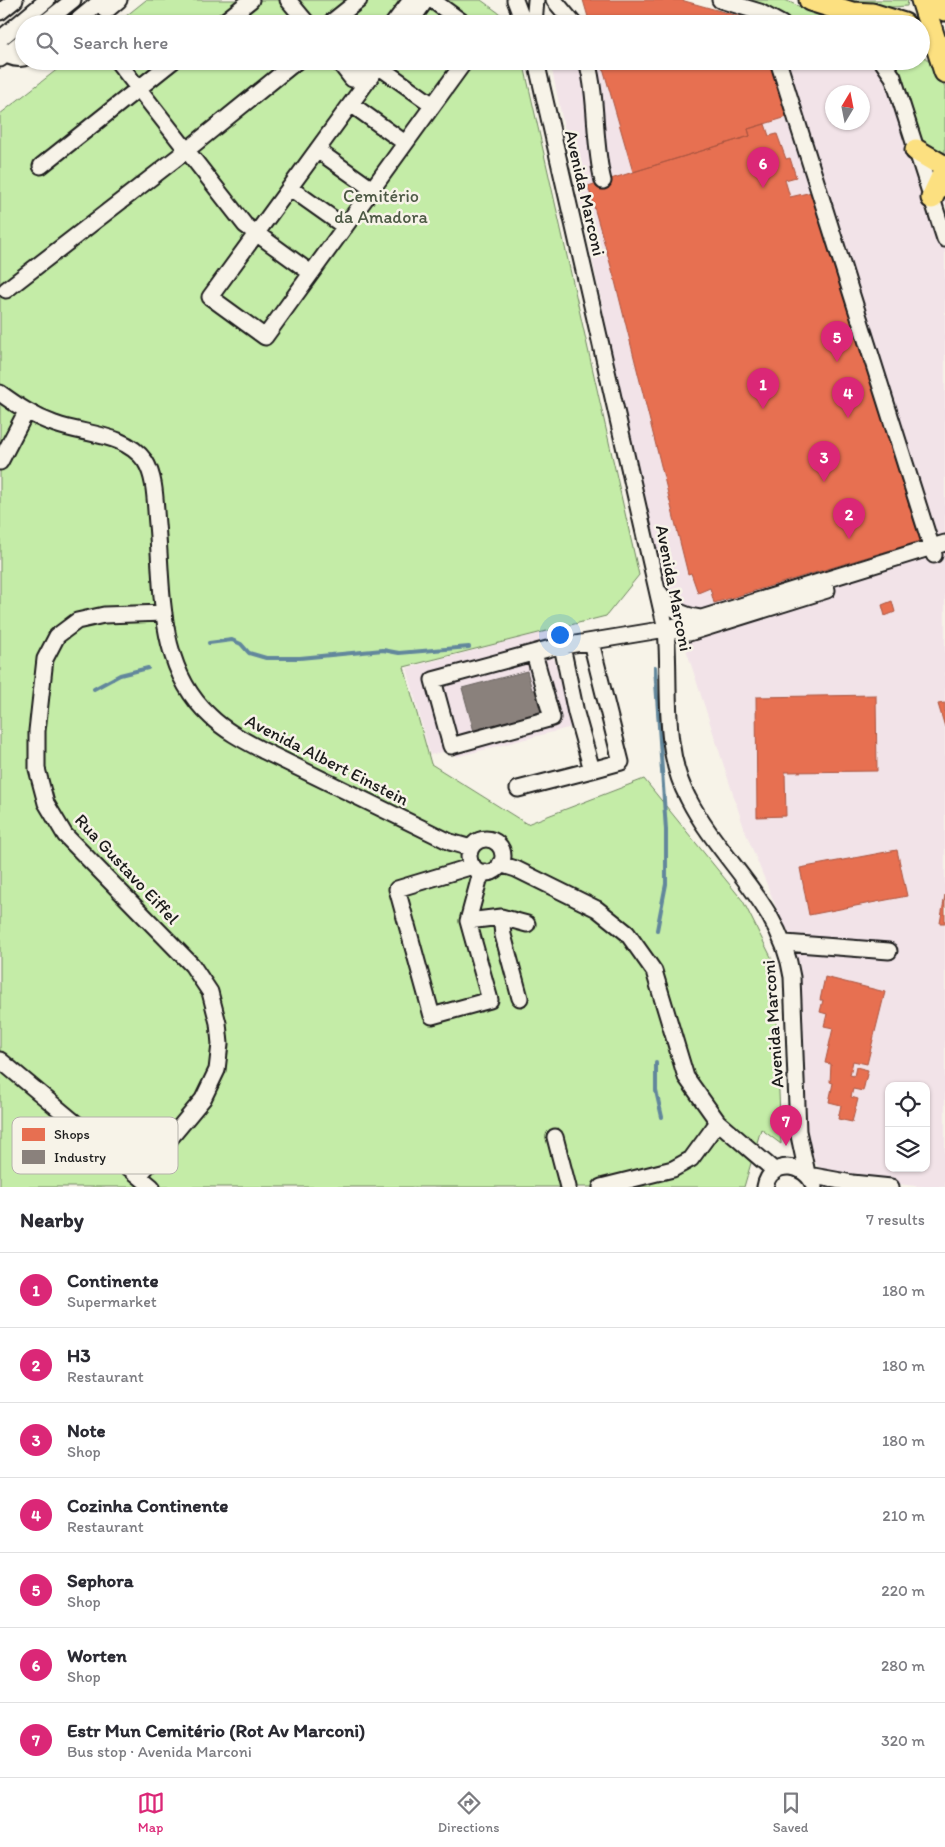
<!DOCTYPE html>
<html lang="en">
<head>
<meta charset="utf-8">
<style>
  :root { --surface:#fff; --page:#f7f7f7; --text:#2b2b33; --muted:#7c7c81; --line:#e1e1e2; --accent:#db2777 }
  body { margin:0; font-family:Itim,sans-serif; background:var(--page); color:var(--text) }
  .controls { position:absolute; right:15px; bottom:15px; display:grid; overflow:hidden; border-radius:10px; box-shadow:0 1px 4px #0004 }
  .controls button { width:45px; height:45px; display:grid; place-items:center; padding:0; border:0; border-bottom:1px solid var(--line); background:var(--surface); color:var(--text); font:25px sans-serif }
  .compass { position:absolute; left:825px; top:85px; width:45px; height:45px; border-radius:50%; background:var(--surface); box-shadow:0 1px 4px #0004; rotate:10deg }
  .you { position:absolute; left:559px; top:634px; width:18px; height:18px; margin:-12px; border:4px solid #fff; border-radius:50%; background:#1a73e8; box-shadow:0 0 0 8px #1a73e833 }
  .badge { display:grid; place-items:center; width:32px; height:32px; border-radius:50%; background:var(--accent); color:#fff; font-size:16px; font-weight:700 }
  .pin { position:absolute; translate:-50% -41px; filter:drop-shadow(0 1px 2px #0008) }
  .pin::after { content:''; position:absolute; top:26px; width:18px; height:15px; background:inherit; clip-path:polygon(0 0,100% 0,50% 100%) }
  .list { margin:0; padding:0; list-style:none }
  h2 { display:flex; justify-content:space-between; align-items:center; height:65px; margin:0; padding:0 20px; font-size:21px }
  h2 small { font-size:16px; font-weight:400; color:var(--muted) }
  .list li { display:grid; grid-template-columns:32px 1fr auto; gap:15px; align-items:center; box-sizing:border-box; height:75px; padding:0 20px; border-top:1px solid var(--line) }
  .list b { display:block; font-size:19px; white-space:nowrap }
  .list p { margin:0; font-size:16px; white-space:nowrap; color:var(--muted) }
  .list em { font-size:16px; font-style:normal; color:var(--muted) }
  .icon { flex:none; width:28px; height:28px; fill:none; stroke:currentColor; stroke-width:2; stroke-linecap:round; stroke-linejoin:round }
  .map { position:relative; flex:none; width:945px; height:1187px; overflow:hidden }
  .search { position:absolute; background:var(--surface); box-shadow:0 1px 4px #0004; left:15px; right:15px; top:15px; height:55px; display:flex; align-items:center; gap:12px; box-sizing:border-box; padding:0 18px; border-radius:28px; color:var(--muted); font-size:19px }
  .sheet { height:590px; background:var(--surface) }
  nav { display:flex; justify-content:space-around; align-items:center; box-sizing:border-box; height:70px; border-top:1px solid var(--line); background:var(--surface); font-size:14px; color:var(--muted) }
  nav a { display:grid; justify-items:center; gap:2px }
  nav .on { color:var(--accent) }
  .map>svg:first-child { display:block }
  .built { fill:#f2e3e8; fill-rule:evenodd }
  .green { fill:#c4eca7; stroke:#708462 }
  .shops { fill:#e76f51; stroke:#aa5641 }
  .industry { fill:#8a817c; stroke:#69635f }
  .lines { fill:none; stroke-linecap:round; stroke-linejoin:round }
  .stream { stroke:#62879c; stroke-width:4 }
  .minor-casing { stroke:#1c1c1c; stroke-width:19 }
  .highway-casing { stroke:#1c1c1c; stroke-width:25 }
  .minor { stroke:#f7f3e8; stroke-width:15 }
  .highway { stroke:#fce080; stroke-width:21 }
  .labels { text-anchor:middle; stroke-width:5; stroke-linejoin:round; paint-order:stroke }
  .street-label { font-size:18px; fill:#1c1c1c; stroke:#f7f3e8 }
  .park-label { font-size:18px; fill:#4e5a46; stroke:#f7f3e8 }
  .key { fill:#f7f3e8; stroke:#b5b2ab; stroke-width:1 }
  .key-label { font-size:14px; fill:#1c1c1c }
</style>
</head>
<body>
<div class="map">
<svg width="945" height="1187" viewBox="0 0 945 1187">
  <rect width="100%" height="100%" fill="#f7f3e8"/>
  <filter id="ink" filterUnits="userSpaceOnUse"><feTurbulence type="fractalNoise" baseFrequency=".02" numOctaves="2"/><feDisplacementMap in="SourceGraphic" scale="10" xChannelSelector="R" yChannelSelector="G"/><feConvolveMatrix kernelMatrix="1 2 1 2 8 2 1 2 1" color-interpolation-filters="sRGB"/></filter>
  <g filter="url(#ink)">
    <!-- built -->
    <path class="built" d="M550,61H899L945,202V1187H924L856,1179V1175L822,1170L816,1164L806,1146L800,966L745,831L663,578L623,404ZM832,92H862V122H832ZM889,1086H926V1168H889Z
      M547,631L572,727L456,757L454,749L430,755L407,668Z"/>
    <!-- green -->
    <path class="green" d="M146,0H481L503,16L497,24H116Z
      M750,0H785L826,19L853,24H796Z
      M827,0H908L907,6L877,8Z
      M921,53L934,67L945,88V157L923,152L896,64L894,61H921Z
      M68,61H503L504,63L523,61L639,575L606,616L404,667L431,764L527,824L644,779L743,901L774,963L781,1144L761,1129L744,1187H0V114Z"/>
    <!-- shops -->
    <path class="shops" d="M583,0H681L756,21L757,24H590Z
      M601,61H769L787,117L748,129L750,136L633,172Z
      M765,124L769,136L777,134L786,159L790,158L796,177L785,180L790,197L812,192L920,541L714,603L710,588L698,593L691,573L688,574L614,277L588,186L750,136L748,129Z
      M892,601L895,612L885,616L882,605Z
      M876,695L877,771L785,772L786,816L757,817L756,697Z
      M945,703V727L938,704Z
      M897,850L907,896L809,915L800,868Z
      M945,895V923H940Z
      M825,977L885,992L867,1064L853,1061L850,1075L854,1076L856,1067L868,1070L863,1091L853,1089L851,1097L858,1099L852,1122L838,1119L841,1105L829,1102L833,1083L830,1082L831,1064L825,1063L833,1028L824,1026L827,1014L820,1012L823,1000H820Z"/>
    <!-- industry -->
    <path class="industry" d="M527,671L532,690L536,689L543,717L475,735L462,688Z"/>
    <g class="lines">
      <!-- stream -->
      <path class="stream" d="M209,643L232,640L241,644L249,653L266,658H300L383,650L399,653L469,647
        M655,667L666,830V884L657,930
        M94,689L120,675L148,668
        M656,1063V1091L662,1117"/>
      <!-- minor casing -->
      <g class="minor-casing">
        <path id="minor" d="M288,0L308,24
          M432,0L465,24
          M515,0L524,24
          M554,0L574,24
          M720,0L760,12L782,24
          M106,11L119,0
          M0,12L15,0
          M43,24L73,0
          M73,24L102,0
          M221,24L251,0
          M329,24L359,0
          M393,24L411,0
          M409,24L426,0
          M534,24L536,0
          M0,39L47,0
          M1,48C6,56 14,60 24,58
          M0,59L24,40
          M117,61L245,225L311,273
          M338,61L352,79L365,61
          M382,61L210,297L265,337L465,61
          M536,61L666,629C671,685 661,748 688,798C720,861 781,904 792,977L798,1131L807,1173
          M587,61C598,100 593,142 603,181
          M778,61L934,555
          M882,61L893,77L945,239
          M378,66L433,105
          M351,104L405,143
          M317,150L372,189
          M41,166L173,61
          M290,188L345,227
          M6,290L187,150L297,61
          M0,393C18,406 34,417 55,424C85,435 125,433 145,461C156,478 155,504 157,524C163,590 157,668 210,716C225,731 245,741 264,751L450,842L471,848
          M0,462L26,412
          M659,592C670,608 680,615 700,618
          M670,630L689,633L827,590
          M562,646L576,713L592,770L621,762L591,642
          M534,653L552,718L451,746L433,680L551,648L666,629L945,543
          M518,789L592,770
          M469 856a17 17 0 1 1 34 0a17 17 0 1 1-34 0Z
          M500,864L516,869L597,909L627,933L654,971L686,1077L718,1122L775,1171
          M473,866L397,889L432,1016L490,1000L468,921L479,880L484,872
          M501,917L503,935L520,998
          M468,921L501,917L527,924
          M785,943L889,951
          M0,1060L152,1187
          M555,1137L568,1187
          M808,1175L852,1183L891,1187
          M139,1176L203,1099L217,1070L220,1044L218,1023L210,992L192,965L65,835L46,803L37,769V731L45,659L57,636L77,621L104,615L164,613
          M601,1187L673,1169L691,1159L718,1122
          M765,1187C770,1159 807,1162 814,1187"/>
      </g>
      <!-- highway casing -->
      <g class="highway-casing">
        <path id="highway" d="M810,0L852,13L872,14L904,24
          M922,0L945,72
          M942,0L945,10
          M916,150L945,167
          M932,198L945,170"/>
      </g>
      <!-- minor -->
      <use href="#minor" class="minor"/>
      <!-- highway -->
      <use href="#highway" class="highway"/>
    </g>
  </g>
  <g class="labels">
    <!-- street labels -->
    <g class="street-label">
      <text transform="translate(585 193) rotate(77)" y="6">Avenida Marconi</text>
      <text transform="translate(674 588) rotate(79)" y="6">Avenida Marconi</text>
      <text transform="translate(327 760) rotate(27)" y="6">Avenida Albert Einstein</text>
      <text transform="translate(127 869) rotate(47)" y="6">Rua Gustavo Eiffel</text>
      <text transform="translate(773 1024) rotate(-94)" y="6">Avenida Marconi</text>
    </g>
    <!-- park labels -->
    <g class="park-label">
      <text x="381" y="202">Cemitério<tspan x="381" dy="21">da Amadora</tspan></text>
    </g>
  </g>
  <!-- legend -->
  <rect x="12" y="1117" width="166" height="57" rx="8" class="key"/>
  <rect x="22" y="1128" width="23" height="13" fill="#e76f51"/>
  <rect x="22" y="1150" width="23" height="14" fill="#8a817c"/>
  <g class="key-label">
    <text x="54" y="1139">Shops</text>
    <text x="54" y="1162">Industry</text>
  </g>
</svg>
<div class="controls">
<button><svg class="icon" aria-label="locate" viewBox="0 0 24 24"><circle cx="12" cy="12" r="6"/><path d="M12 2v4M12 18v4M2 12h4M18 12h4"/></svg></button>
<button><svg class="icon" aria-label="layers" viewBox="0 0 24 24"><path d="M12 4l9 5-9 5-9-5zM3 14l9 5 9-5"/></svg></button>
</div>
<svg class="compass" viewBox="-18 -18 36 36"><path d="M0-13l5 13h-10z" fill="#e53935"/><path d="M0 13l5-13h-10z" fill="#7c7c81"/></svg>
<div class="you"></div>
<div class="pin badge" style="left:763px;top:409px">1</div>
<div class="pin badge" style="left:849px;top:539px">2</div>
<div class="pin badge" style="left:824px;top:482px">3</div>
<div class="pin badge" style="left:848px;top:418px">4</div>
<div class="pin badge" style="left:837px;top:362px">5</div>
<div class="pin badge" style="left:763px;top:188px">6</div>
<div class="pin badge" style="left:786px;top:1146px">7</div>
<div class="search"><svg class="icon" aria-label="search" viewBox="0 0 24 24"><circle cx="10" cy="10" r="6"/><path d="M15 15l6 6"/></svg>Search here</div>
</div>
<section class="sheet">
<h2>Nearby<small>7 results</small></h2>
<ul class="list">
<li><span class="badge">1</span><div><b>Continente</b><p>Supermarket</p></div><em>180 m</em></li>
<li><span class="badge">2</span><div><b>H3</b><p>Restaurant</p></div><em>180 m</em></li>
<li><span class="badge">3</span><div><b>Note</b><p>Shop</p></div><em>180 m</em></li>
<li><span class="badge">4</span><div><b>Cozinha Continente</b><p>Restaurant</p></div><em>210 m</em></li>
<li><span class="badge">5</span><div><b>Sephora</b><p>Shop</p></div><em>220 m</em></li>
<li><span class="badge">6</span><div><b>Worten</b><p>Shop</p></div><em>280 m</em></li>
<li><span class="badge">7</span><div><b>Estr Mun Cemitério (Rot Av Marconi)</b><p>Bus stop · Avenida Marconi</p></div><em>320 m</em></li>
</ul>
</section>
<nav>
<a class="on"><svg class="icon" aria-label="map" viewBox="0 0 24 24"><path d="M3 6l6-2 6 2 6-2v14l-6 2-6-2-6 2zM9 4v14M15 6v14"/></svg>Map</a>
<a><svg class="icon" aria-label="directions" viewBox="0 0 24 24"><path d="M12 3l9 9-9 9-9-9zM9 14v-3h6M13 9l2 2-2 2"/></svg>Directions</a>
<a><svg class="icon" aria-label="saved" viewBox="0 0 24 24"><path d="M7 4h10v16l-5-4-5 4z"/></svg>Saved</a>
</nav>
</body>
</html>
